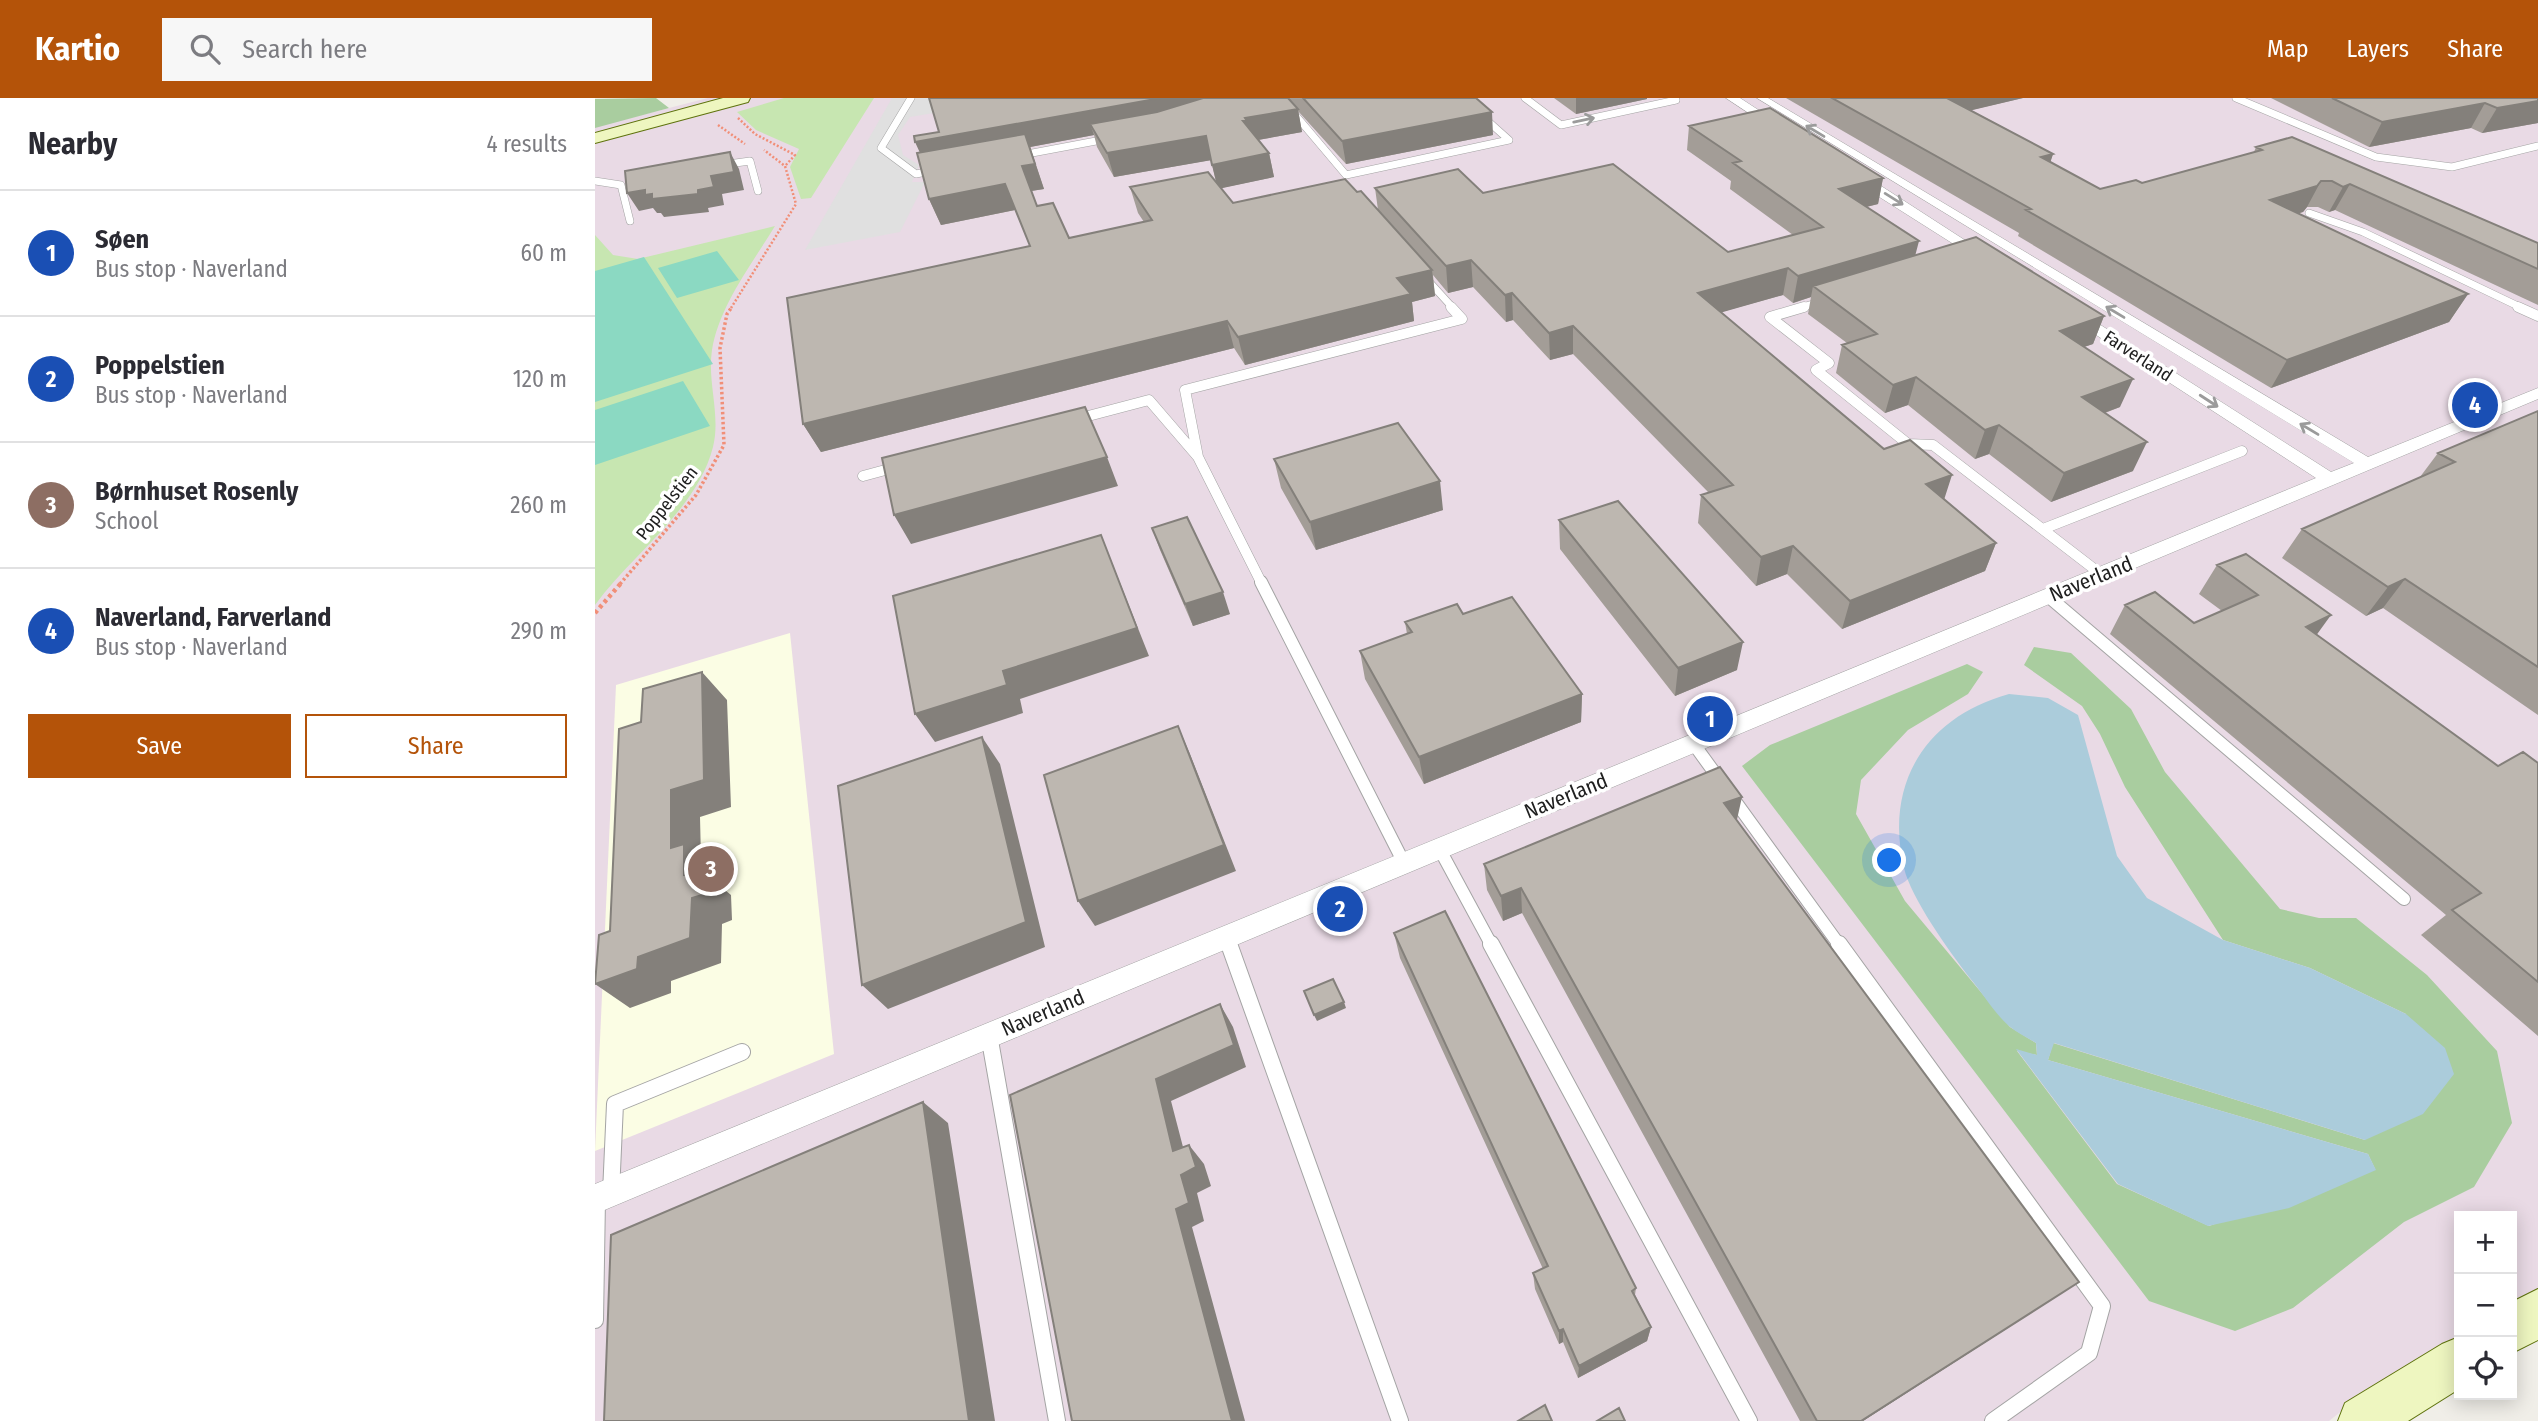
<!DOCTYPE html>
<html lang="en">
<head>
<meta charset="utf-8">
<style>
  :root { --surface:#fff; --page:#f7f7f7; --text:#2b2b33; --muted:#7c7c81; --line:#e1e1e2; --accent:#b45309 }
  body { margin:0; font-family:"Fira Sans Condensed",sans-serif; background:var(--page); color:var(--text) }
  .controls { position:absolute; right:21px; bottom:21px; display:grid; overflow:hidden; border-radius:0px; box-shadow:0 4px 18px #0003 }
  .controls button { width:63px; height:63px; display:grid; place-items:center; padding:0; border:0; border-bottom:2px solid var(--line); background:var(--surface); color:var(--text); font:35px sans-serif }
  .you { position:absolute; left:1295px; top:763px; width:24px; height:24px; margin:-18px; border:5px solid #fff; border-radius:50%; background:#1a73e8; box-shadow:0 0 0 10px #1a73e833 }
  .badge { display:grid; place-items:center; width:46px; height:46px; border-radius:50%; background:var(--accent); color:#fff; font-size:23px; font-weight:700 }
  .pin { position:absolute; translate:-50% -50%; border:4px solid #fff; box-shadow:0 2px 7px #0006 }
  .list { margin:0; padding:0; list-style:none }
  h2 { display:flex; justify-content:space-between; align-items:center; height:91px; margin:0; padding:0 28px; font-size:30px }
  h2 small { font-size:23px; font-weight:400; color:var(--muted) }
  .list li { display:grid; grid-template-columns:46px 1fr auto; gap:21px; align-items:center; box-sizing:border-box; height:126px; padding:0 28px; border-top:2px solid var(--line) }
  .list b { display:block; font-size:26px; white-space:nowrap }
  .list p { margin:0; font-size:23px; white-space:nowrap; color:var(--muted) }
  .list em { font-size:23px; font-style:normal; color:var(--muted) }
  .actions { display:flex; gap:14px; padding:21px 28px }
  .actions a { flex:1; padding:16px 0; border:2px solid var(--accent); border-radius:0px; text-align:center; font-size:24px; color:var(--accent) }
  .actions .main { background:var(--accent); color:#fff }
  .icon { flex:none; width:38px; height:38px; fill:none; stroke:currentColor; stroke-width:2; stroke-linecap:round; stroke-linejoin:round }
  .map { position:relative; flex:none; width:1943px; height:1323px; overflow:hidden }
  header { display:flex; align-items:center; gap:42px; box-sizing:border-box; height:98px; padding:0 35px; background:var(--accent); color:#fff }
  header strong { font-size:33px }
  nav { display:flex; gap:38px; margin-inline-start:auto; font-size:24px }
  .search { width:490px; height:63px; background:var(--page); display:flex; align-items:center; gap:18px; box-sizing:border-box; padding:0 24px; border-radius:0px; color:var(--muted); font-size:26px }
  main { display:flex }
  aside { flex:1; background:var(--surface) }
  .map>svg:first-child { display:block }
  .industrial { fill:#e9dae5 }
  .education { fill:#fbfde4 }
  .grass { fill:#c7e6b1 }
  .forest { fill:#a9cd9f }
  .pitch { fill:#8bd9c2 }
  .parking { fill:#e0e0e0 }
  .water { fill:#abccdb }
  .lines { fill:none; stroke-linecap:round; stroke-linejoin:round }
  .lane-far3-casing { stroke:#a4a4a4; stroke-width:8 }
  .lane-far2-casing { stroke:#a4a4a4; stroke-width:11 }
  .lane-far1-casing { stroke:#a4a4a4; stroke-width:14 }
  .lane-casing { stroke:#a4a4a4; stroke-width:18 }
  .street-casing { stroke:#a4a4a4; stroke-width:1 }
  .secondary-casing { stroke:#5e720d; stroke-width:2 }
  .path-far2 { stroke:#f18f78; stroke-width:2.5; stroke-dasharray:2 2; stroke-linecap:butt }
  .path-far1 { stroke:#f18f78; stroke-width:3.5; stroke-dasharray:2.5 2.5; stroke-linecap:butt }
  .path { stroke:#f18f78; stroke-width:4.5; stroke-dasharray:3.5 3.5; stroke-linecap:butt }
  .lane-far3 { stroke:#fff; stroke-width:7 }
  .lane-far2 { stroke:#fff; stroke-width:10 }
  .lane-far1 { stroke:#fff; stroke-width:12 }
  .lane { stroke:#fff; stroke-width:16 }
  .street { fill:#fff; fill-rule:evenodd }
  .secondary { fill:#eef6c0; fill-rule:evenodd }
  .wall { fill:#a39d97; fill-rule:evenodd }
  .shaded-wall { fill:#84807b }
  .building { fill:#bdb7b0; stroke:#84807b; stroke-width:2 }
  .oneway { stroke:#9b9b9b }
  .labels { text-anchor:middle; stroke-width:7; stroke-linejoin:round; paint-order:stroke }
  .far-street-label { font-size:18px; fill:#202020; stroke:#fff }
  .street-label { font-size:21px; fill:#202020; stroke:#fff }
</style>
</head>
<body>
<header>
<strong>Kartio</strong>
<div class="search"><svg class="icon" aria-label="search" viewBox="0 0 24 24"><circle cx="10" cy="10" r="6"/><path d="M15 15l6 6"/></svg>Search here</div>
<nav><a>Map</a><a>Layers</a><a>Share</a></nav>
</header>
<main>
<aside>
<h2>Nearby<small>4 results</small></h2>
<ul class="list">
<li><span class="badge" style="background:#1a4fb4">1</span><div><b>Søen</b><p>Bus stop · Naverland</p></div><em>60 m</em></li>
<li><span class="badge" style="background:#1a4fb4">2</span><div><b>Poppelstien</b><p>Bus stop · Naverland</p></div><em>120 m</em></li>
<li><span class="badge" style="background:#8d6e63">3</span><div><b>Børnhuset Rosenly</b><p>School</p></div><em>260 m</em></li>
<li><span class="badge" style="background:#1a4fb4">4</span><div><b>Naverland, Farverland</b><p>Bus stop · Naverland</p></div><em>290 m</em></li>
</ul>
<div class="actions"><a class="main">Save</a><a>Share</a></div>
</aside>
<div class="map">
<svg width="1943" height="1323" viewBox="0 0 1943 1323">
  <rect width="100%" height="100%" fill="#f0eee8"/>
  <!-- industrial -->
  <path class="industrial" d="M113,0H1943V1198L1917,1213V1118H1864V1242L1769,1295L1734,1323H0V29Z"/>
  <!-- education -->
  <path class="education" d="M195,535L239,956L0,1053L21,587Z"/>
  <!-- grass -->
  <path class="grass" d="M189,0H279L216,100L206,101L195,69L204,51L161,32L142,14Z
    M180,128C157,166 124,208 117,252C112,284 126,317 118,349C102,412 37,456 0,507V137L18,157L43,161Z"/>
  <!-- forest -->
  <path class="forest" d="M61,0L74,10L0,30V1Z
    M1439,549L1476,555L1536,611L1570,674L1685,811L1724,820H1761L1832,877L1902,953L1917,1025L1879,1089L1809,1124L1698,1210L1640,1233L1554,1203L1147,668L1175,647L1372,566L1388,574L1373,596L1313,632L1266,682L1261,716L1310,803L1415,929L1441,945L1442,957L1422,953L1522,1086L1614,1128L1780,1071L1773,1056L1453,962L1458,945L1770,1042L1811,916L1715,870L1628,842L1530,689L1505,636L1487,608L1429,567Z"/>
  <!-- pitch -->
  <path class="pitch" d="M122,153L144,182L82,200L63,170Z
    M49,159L118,266L0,304V173Z
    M88,283L115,328L0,367V312Z"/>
  <!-- parking -->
  <path class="parking" d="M297,0H363V11L315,19L303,37L308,57L324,67L317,84H330L305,134L210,152Z"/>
  <!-- water -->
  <path class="water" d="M1414,596L1453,600L1483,617L1522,758L1552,800L1628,842L1715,870L1811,916L1850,950L1859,976L1828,1016L1770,1042L1459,945L1453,962L1773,1056L1781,1072L1694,1110L1613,1128L1523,1086L1421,951L1442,957L1441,945C1433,940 1422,935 1414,928C1399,915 1387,894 1374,879C1354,853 1316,800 1309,770C1289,685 1331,619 1414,596Z"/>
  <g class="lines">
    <!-- lane-far3 casing -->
    <g class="lane-far3-casing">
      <path id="lane-far3" d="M316,0L286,50L321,76L341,72
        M686,0L751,77L914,42L867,0
        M930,0L966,27L1081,2
        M1641,0L1781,59L1857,69L1943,48
        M421,58L517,40
        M126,67L155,63L163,93
        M0,83L26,87L35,123
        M1714,115L1768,134L1927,210
        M828,177L858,210
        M1204,210L1228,203"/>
    </g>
    <!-- lane-far2 casing -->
    <g class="lane-far2-casing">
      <path id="lane-far2" d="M1209,209L1175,219L1234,265L1221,272L1313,346L1338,347L1507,477
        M1923,209L1943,218
        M478,322L554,302L603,359L667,486
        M603,359L590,292L867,221L856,209
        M268,378L305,368
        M1448,431L1647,353"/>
    </g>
    <!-- lane-far1 casing -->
    <g class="lane-far1-casing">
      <path id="lane-far1" d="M666,484L809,765
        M1454,499L1809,801
        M1098,645L1245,848
        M844,750L897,848
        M631,839L634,848"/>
    </g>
    <!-- lane casing -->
    <g class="lane-casing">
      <path id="lane" d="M634,846L805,1323
        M896,846L1154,1323
        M1244,846L1507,1208L1494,1255L1398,1323
        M394,937L462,1323
        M16,1095L20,1006L147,954
        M0,1222L2,1101"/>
    </g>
    <!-- street casing -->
    <g class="street-casing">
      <path id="street" d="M1131,0H1145L1191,30L1181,33Z
        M1162,0H1173L1773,359L1943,290V301L0,1116V1086L1721,380L1472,218V212H1482L1736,374L1759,365Z
        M1256,75H1266L1399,161L1387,164L1256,81Z"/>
    </g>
    <!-- secondary casing -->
    <g class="secondary-casing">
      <path id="secondary" d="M128,0H155L153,4L0,45V35Z
        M1943,1191V1242L1917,1255V1204Z
        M1864,1239V1291L1813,1323H1743L1750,1305L1847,1246Z"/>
    </g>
    <!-- path-far2 -->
    <path class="path-far2" d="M143,20L160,36L200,57L190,68
      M123,27L150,46
      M136,210L201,106L190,68L169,52"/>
    <!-- path-far1 -->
    <path class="path-far1" d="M25,486L101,397L129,347L125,250L132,216L137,209"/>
    <!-- path -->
    <path class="path" d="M0,515L27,484"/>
    <!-- lane-far3 -->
    <use href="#lane-far3" class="lane-far3"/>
    <!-- lane-far2 -->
    <use href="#lane-far2" class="lane-far2"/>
    <!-- lane-far1 -->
    <use href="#lane-far1" class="lane-far1"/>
    <!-- lane -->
    <use href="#lane" class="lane"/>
    <!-- street -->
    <use href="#street" class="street"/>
    <!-- secondary -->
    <use href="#secondary" class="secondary"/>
  </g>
  <!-- wall -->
  <path class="wall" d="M334,0H881L898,37L751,66L703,13L707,34L663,42L674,55L679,79L626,90L638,105L762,94L783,112L780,90L888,95L1133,154L1198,137L1135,91L1136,83L1092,52L1094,28L1288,80L1283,106L1271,109L1320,157L1509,218L1498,246L1489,249L1525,309L1510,315L1538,373L1456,404L1394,356L1380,361L1313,307L1290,315L1241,275L1247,247L1252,245L1213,216L1216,199L1198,205L1188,197L1126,214L1401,445L1390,473L1247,531L1192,476L1161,488L1103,425L1106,397L1114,395L978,256L955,262L918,222L911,224L878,189L853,195L838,177L840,198L817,204L819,223L650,267L639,250L226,354L208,326L435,148L420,112L346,127L334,101L325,55L344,34ZM499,37L502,49L519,79L616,62L621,84L535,89L543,115L549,124L474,140L442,108L436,93L449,91L435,49Z
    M959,0H1052V1L981,16Z
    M1191,0H1428L1376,12L1458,56L1455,64L1505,91L1547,85L1659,54L1661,49L1943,145V207L1740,112L1734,114L1723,109H1712L1708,114L1703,115L1873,196L1854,224L1676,290L1423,138L1424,135Z
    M1676,0H1943V25L1887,35L1876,30L1774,49Z
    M1943,313V617L1788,510L1771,518L1687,460L1707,431L1825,379L1843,355Z
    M679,361L848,412L721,452L686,390Z
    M964,422L1142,572L1080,598L965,451Z
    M557,430L635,516L598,528L565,452Z
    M1622,467L1722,537L1903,668L1943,665V938L1826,837L1851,817L1515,536L1530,507L1599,525L1627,513L1604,496Z
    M868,516L987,596L986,624L829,686L770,581L765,553L812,536L810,524Z
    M1142,722L1484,1184L1268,1323H1205L927,815L908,823L892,792L889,766Z
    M799,835L1041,1190L1040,1197L1056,1229L1052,1243L983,1280L968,1244L964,1246L940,1191L938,1175L948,1171L805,860Z"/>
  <!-- shaded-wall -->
  <path class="shaded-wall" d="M566,0H657L495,26L499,37L435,49L449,91L436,93L331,68L320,44Z
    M981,0H1052V1L981,16Z
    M1345,0H1428L1340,21Z
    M1943,3V25L1887,35L1902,10Z
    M1890,5L1876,30L1774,49L1787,24Z
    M703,11L707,34L657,43L648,23L650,20Z
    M897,14L898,37L751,66L747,43Z
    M611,38L617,62L519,79L512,55Z
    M135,54L144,71L149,92L127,96L129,107L113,110L114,114L69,119L66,115H62L58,110L44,113L32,95L50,92L57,96L103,92L116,78Z
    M674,55L679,79L623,91L617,67Z
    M1458,56L1450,81L1446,59Z
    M1288,80L1283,106L1239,117L1244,91Z
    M1726,83L1712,109L1708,114L1662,128L1675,102Z
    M410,86L420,112L346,127L334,101Z
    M1755,86L1740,112L1734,114L1748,89Z
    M1324,143L1317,170L1218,188L1216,199L1198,205L1203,178Z
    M876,162L878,189L853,195L851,168Z
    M1193,170L1188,197L1100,222L1103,195Z
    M837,172L840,198L817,204L819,223L650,267L643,239L802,180Z
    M917,195L918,222L911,224L910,197Z
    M1873,196L1854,224L1676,290L1692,262Z
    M1509,218L1498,246L1455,260L1465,233Z
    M632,223L639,250L226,354L208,326Z
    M978,228V256L955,262L954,235Z
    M1321,279L1313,307L1290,315L1298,287Z
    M1538,281L1525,309L1476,327L1487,299Z
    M1404,327L1394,356L1380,361L1390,332Z
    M1552,344L1538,373L1456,404L1469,375Z
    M512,359L523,388L316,446L299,417Z
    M1357,377L1348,405L1331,386Z
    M845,383L848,412L721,452L715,424Z
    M506,437L554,558L425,601L428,615L340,644L320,616L408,573Z
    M1401,445L1390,473L1247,531L1255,503Z
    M1198,448L1192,476L1161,488L1166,459Z
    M1810,481L1788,510L1771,518L1793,489Z
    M628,494L635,516L598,528L590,506Z
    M1736,517L1715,546L1711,529Z
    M1148,544L1142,572L1080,598L1083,570Z
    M107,574L132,602L136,709L105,719L106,761L118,772L119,783L136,797L137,822L127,826L126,865L76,883V895L35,910L0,886L43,859L89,777L76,750V692Z
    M987,596L986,624L829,686L824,659Z
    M583,628L595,656L641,773L500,828L483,803Z
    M387,639L405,666L450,849L293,911L267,887Z
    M1147,699L1141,726L1129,705Z
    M926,790L927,815L908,823L906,798Z
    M749,904L751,910L722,923L719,917Z
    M625,906L638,929L651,969L576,1003L594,1072L578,1053L561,981Z
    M328,1004L353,1025L400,1323H374Z
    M594,1047L609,1066L616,1088L602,1095L609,1123L597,1129L650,1323H637L581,1111L586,1077Z
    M1484,1184L1268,1323H1266Z
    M1056,1229L1052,1243L983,1280L984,1268Z
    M968,1231V1244L964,1246V1233Z"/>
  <!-- building -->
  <path class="building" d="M334,0H566L320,44L319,38L344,34Z
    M608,0H693L703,11L650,20L652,23H648L674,55L617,67L611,38L512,55L495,26L562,14Z
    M708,0H881L897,14L747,43Z
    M1237,0H1352L1458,56L1446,59L1505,91L1541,82L1547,85L1667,52L1661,49L1697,39L1943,145V171L1755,86L1748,89L1737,83H1726L1722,88L1675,102L1873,196L1692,262L1431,112L1436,111Z
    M1737,0H1943V3L1902,10L1890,5L1787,24Z
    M1175,10L1288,80L1244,91L1324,143L1203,178L1193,170L1103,195L1289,351L1315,342L1357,377L1331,386L1401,445L1255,503L1198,448L1166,459L1106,397L1138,387L978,228L954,235L917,195L910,197L876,162L851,168L780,90L863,71L888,95L1018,66L1133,154L1228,129L1138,65L1146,63L1094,28Z
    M430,36L440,66L427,68L442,108L458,105L474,140L557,122L535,89L613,74L638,105L750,81L762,94L766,93L837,172L802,180L816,196L643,239L632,223L208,326L192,200L435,148L410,86L334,101L322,55Z
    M135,54L139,74L116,78L119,89L103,92V96L57,101V96L50,97V92L32,95L30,73Z
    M1381,139L1509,218L1465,233L1538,281L1487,299L1552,344L1469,375L1404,327L1390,332L1321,279L1298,287L1247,247L1282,236L1218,188Z
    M490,309L512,359L299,417L287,360Z
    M1943,313V569L1810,481L1793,489L1707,431L1860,364L1843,355Z
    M803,325L845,383L715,424L679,361Z
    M1023,403L1148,544L1083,570L964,422Z
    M592,419L628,494L590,506L557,430Z
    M506,437L542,530L408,573L412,587L320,616L298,498Z
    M1651,456L1736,517L1711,529L1903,668L1928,654L1943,665V884L1857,812L1886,795L1530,507L1560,494L1599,525L1663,497L1622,467Z
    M917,499L987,596L824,659L765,553L817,534L810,524L862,506L868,516Z
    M107,574L109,682L76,692V750L89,746V777L106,772L107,797L97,800L95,840L43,859L42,871L0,886L4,837L15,833L24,631L46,624L48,591Z
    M583,628L629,747L483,803L449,677Z
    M387,639L431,824L267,887L243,688Z
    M1125,669L1147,699L1129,705L1484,1184L1266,1323H1222L926,790L906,798L889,766Z
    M850,813L1041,1190L1037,1193L1056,1229L984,1268L968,1231L964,1233L938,1175L953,1168L799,835Z
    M738,881L749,904L719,917L709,893Z
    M625,906L639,947L561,981L578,1053L594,1047L601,1069L586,1077L594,1105L581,1111L637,1323H477L415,997Z
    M328,1004L374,1323H9L16,1137Z
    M950,1307L957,1323H923Z
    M1024,1310L1030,1323H1002Z"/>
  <!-- one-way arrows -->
  <defs><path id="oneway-shaft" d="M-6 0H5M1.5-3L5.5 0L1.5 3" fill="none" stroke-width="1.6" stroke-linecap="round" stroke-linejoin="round" transform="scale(1.75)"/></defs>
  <g class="oneway">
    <use href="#oneway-shaft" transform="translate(989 22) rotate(-12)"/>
    <use href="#oneway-shaft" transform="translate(1220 33) rotate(-149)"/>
    <use href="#oneway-shaft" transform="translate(1299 101) rotate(32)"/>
    <use href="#oneway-shaft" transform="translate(1520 214) rotate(-149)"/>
    <use href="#oneway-shaft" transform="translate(1614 303) rotate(33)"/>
    <use href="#oneway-shaft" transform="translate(1714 331) rotate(-149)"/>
  </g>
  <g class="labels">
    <!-- far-street labels -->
    <g class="far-street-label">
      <text transform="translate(1543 258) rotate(33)" y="6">Farverland</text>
      <text transform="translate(72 405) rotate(-52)" y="6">Poppelstien</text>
    </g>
    <!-- street labels -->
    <g class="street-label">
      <text transform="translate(1496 481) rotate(-22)" y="7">Naverland</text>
      <text transform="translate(971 698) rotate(-22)" y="7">Naverland</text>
      <text transform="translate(448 915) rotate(-23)" y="7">Naverland</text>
    </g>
  </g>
</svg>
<div class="controls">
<button>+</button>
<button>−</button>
<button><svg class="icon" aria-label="locate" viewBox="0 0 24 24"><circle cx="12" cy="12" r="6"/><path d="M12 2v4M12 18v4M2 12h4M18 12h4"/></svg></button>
</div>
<div class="you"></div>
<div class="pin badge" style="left:1115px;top:621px;background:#1a4fb4">1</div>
<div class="pin badge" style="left:745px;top:811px;background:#1a4fb4">2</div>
<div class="pin badge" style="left:116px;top:771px;background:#8d6e63">3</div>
<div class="pin badge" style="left:1880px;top:307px;background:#1a4fb4">4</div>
</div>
</main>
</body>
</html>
